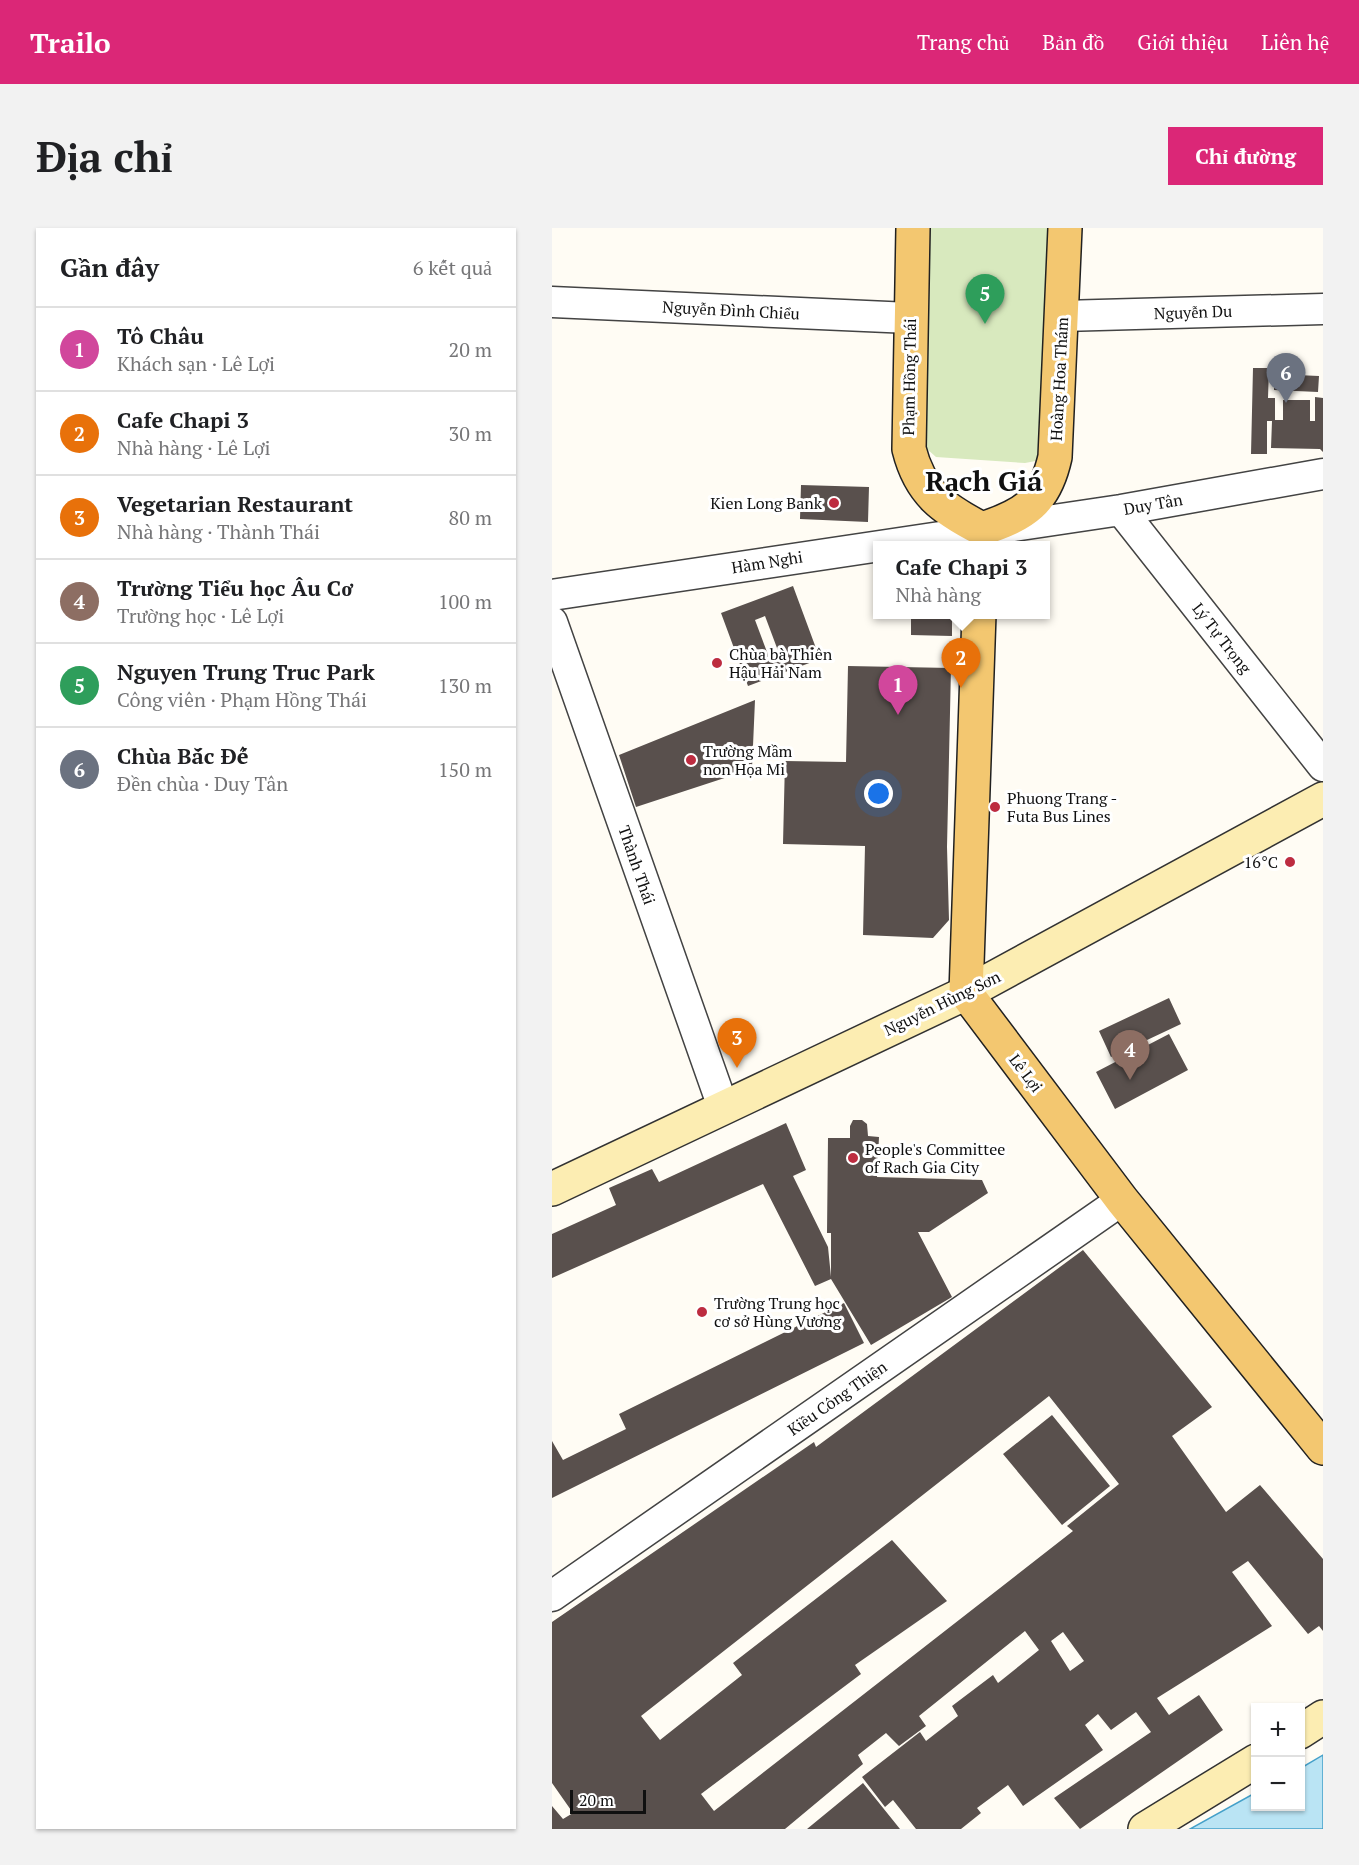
<!DOCTYPE html>
<html lang="vi">
<head>
<meta charset="utf-8">
<style>
  :root { --surface:#fff; --page:#f2f2f2; --text:#202124; --muted:#757577; --line:#e0e0e0; --accent:#db2777 }
  body { margin:0; font-family:"PT Serif",serif; background:var(--page); color:var(--text) }
  .controls { position:absolute; right:18px; bottom:18px; display:grid; overflow:hidden; border-radius:0px; box-shadow:0 2px 4px #0004 }
  .controls button { width:54px; height:54px; display:grid; place-items:center; padding:0; border:0; border-bottom:2px solid var(--line); background:var(--surface); color:var(--text); font:30px sans-serif }
  .scale { position:absolute; left:18px; bottom:15px; width:76px; box-sizing:border-box; padding-left:6px; border:3px solid #101010; border-top:0; font-size:16px; line-height:21px; white-space:nowrap; color:#101010; -webkit-text-stroke:4px #fff; paint-order:stroke }
  .you { position:absolute; left:327px; top:566px; width:21px; height:21px; margin:-15px; border:4px solid #fff; border-radius:50%; background:#1a73e8; box-shadow:0 0 0 9px #1a73e833 }
  .badge { display:grid; place-items:center; width:39px; height:39px; border-radius:50%; background:var(--accent); color:#fff; font-size:20px; font-weight:700 }
  .pin { position:absolute; translate:-50% -50px; filter:drop-shadow(0 2px 3px #0008) }
  .pin::after { content:''; position:absolute; top:32px; width:21px; height:18px; background:inherit; clip-path:polygon(0 0,100% 0,50% 100%) }
  .popup { position:absolute; left:321px; top:313px; width:177px; height:78px; box-sizing:border-box; display:grid; place-content:center; border-radius:0px; background:var(--surface); filter:drop-shadow(0 2px 4px #0005); font-size:20px; white-space:nowrap; color:var(--muted) }
  .popup b { font-size:22px; color:var(--text) }
  .popup::after { content:''; position:absolute; left:50%; top:100%; margin-left:-12px; border:12px solid transparent; border-top-color:var(--surface) }
  .list { margin:0; padding:0; list-style:none }
  h2 { display:flex; justify-content:space-between; align-items:center; height:78px; margin:0; padding:0 24px; font-size:26px }
  h2 small { font-size:20px; font-weight:400; color:var(--muted) }
  .list li { display:grid; grid-template-columns:39px 1fr auto; gap:18px; align-items:center; box-sizing:border-box; height:84px; padding:0 24px; border-top:2px solid var(--line) }
  .list b { display:block; font-size:22px; white-space:nowrap }
  .list p { margin:0; font-size:20px; white-space:nowrap; color:var(--muted) }
  .list em { font-size:20px; font-style:normal; color:var(--muted) }
  .map { position:relative; flex:none; width:771px; height:1601px; overflow:hidden; border-radius:0px }
  header { display:flex; align-items:center; gap:36px; box-sizing:border-box; height:84px; padding:0 30px; background:var(--accent); color:#fff }
  header strong { font-size:28px }
  nav { display:flex; gap:33px; margin-inline-start:auto; font-size:21px }
  .intro { display:flex; align-items:center; justify-content:space-between; box-sizing:border-box; height:144px; padding:0 36px }
  h1 { margin:0; font-size:42px }
  .button { padding:15px 27px; border-radius:0px; background:var(--accent); color:#fff; font-size:21px; font-weight:700 }
  main { display:flex; gap:36px; padding:0 36px }
  aside { flex:1; background:var(--surface); border-radius:0px; box-shadow:0 2px 4px #0004 }
  .map>svg:first-child { display:block }
  .green { fill:#d8e9be }
  .water { fill:#bae4f4; stroke:#44a0c9; stroke-width:1.5 }
  .building { fill:#59504d; fill-rule:evenodd }
  .lines { fill:none; stroke-linecap:round; stroke-linejoin:round }
  .street-casing { stroke:#434343; stroke-width:33 }
  .secondary-casing { stroke:#323232; stroke-width:36 }
  .primary-casing { stroke:#212121; stroke-width:36 }
  .street { stroke:#fff; stroke-width:30 }
  .secondary { stroke:#fcedb2; stroke-width:33 }
  .primary { stroke:#f3c770; stroke-width:33 }
  .poi-dot { fill:#bd2c40; stroke:#fff; stroke-width:2 }
  .labels { text-anchor:middle; stroke-width:6; stroke-linejoin:round; paint-order:stroke }
  .street-label { font-size:16px; fill:#101010; stroke:#fff }
  .poi-label { font-size:16px; fill:#101010; stroke:#fff; text-anchor:start }
  .town-label { font-size:28px; font-weight:bold; fill:#101010; stroke:#fff }
</style>
</head>
<body>
<header>
<strong>Trailo</strong>
<nav><a>Trang chủ</a><a>Bản đồ</a><a>Giới thiệu</a><a>Liên hệ</a></nav>
</header>
<div class="intro"><h1>Địa chỉ</h1><a class="button">Chỉ đường</a></div>
<main>
<aside>
<h2>Gần đây<small>6 kết quả</small></h2>
<ul class="list">
<li><span class="badge" style="background:#d1479c">1</span><div><b>Tô Châu</b><p>Khách sạn · Lê Lợi</p></div><em>20 m</em></li>
<li><span class="badge" style="background:#e8710a">2</span><div><b>Cafe Chapi 3</b><p>Nhà hàng · Lê Lợi</p></div><em>30 m</em></li>
<li><span class="badge" style="background:#e8710a">3</span><div><b>Vegetarian Restaurant</b><p>Nhà hàng · Thành Thái</p></div><em>80 m</em></li>
<li><span class="badge" style="background:#8d6e63">4</span><div><b>Trường Tiểu học Âu Cơ</b><p>Trường học · Lê Lợi</p></div><em>100 m</em></li>
<li><span class="badge" style="background:#2e9e5b">5</span><div><b>Nguyen Trung Truc Park</b><p>Công viên · Phạm Hồng Thái</p></div><em>130 m</em></li>
<li><span class="badge" style="background:#6b7280">6</span><div><b>Chùa Bắc Đế</b><p>Đền chùa · Duy Tân</p></div><em>150 m</em></li>
</ul>
</aside>
<div class="map">
<svg width="771" height="1601" viewBox="0 0 771 1601">
  <rect width="100%" height="100%" fill="#fffcf4"/>
  <!-- green -->
  <path class="green" d="M371,0H501L489,232L473,235L384,229L375,221L368,209Z"/>
  <!-- water -->
  <path class="water" d="M771,1527V1601H638L703,1565L704,1578H748L749,1540Z"/>
  <!-- building -->
  <path class="building" d="M701,140H717L716,170H723V192H731V172H758V193H763V169L771,170V224L768,221L719,220L720,193H715V226H699Z
    M722,146L767,148L766,164L722,162Z
    M249,257L317,259L316,294L248,291Z
    M241,358L268,431L196,458L169,385ZM213,388L228,428L218,432L203,392Z
    M359,386H400V408L359,407Z
    M296,438L399,440L395,619L397,692L381,710L311,707L313,618L231,616L233,533L294,534Z
    M203,472L200,541L84,579L67,527Z
    M617,770L629,796L559,829L547,803Z
    M617,806L636,842L563,881L544,844Z
    M301,892H310L315,896L316,908L327,909L325,949L430,952L436,965L377,1004H366L400,1069L319,1117L279,1051L263,1058L211,956L0,1050V1006L64,977L57,960L100,941L107,954L234,895L254,942L241,948L276,1019L279,1049V1005H275L276,910H298V898Z
    M531,1022L660,1179L620,1208L674,1284L708,1257L771,1331V1403L767,1398L756,1406L696,1333L680,1344L720,1398L605,1470L617,1487L647,1467L671,1502L528,1601L502,1570L599,1504L584,1484L559,1502L546,1486L533,1497L551,1522L471,1578L456,1557L425,1580L429,1585L409,1601H364L341,1572L333,1579L310,1549L368,1504L374,1513L406,1488L400,1478L441,1447L446,1455L487,1422L473,1403L367,1488L374,1498L347,1518L334,1505L306,1527L311,1536L233,1601H0V1578L11,1591L21,1585L0,1555V1394L262,1214L264,1219ZM497,1168L567,1256L515,1298L521,1303L162,1583L149,1566L309,1446L303,1437L395,1373L340,1312L181,1435L190,1447L108,1512L89,1488ZM511,1404L532,1433L518,1443L499,1413Z
    M292,1075L312,1115L0,1270V1213L11,1232L74,1201L67,1186Z
    M500,1187L558,1258L510,1297L451,1226Z
    M311,1555L348,1601H255Z"/>
  <g class="lines">
    <!-- street casing -->
    <g class="street-casing">
      <path id="street" d="M0,74L358,90
        M510,88L771,81
        M569,282L771,538
        M0,367L569,282L771,246
        M0,394L171,879
        M0,1368L570,972"/>
    </g>
    <!-- secondary casing -->
    <g class="secondary-casing">
      <path id="secondary" d="M0,961L414,765L771,571
        M748,1504L771,1489
        M593,1601L704,1533"/>
    </g>
    <!-- primary casing -->
    <g class="primary-casing">
      <path id="primary" d="M361,0L357,221C368,265 391,281 430,301
        M430,301C473,287 493,274 503,229L513,0
        M427,386L414,765L570,972L771,1220"/>
    </g>
    <!-- street -->
    <use href="#street" class="street"/>
    <!-- secondary -->
    <use href="#secondary" class="secondary"/>
    <!-- primary -->
    <use href="#primary" class="primary"/>
  </g>
  <!-- markers -->
  <g class="poi-dot">
    <circle cx="282" cy="275" r="6"/>
    <circle cx="165" cy="435" r="6"/>
    <circle cx="139" cy="532" r="6"/>
    <circle cx="443" cy="579" r="6"/>
    <circle cx="738" cy="634" r="6"/>
    <circle cx="301" cy="930" r="6"/>
    <circle cx="150" cy="1084" r="6"/>
  </g>
  <g class="labels">
    <!-- street labels -->
    <g class="street-label">
      <text transform="translate(179 82) rotate(3)" y="6">Nguyễn Đình Chiểu</text>
      <text transform="translate(641 84) rotate(-2)" y="6">Nguyễn Du</text>
      <text transform="translate(357 149) rotate(-89)" y="6">Phạm Hồng Thái</text>
      <text transform="translate(507 151) rotate(-87)" y="6">Hoàng Hoa Thám</text>
      <text transform="translate(601 276) rotate(-10)" y="6">Duy Tân</text>
      <text transform="translate(215 334) rotate(-9)" y="6">Hàm Nghi</text>
      <text transform="translate(670 410) rotate(52)" y="6">Lý Tự Trọng</text>
      <text transform="translate(85 637) rotate(71)" y="6">Thành Thái</text>
      <text transform="translate(390 775) rotate(-26)" y="6">Nguyễn Hùng Sơn</text>
      <text transform="translate(474 845) rotate(53)" y="6">Lê Lợi</text>
      <text transform="translate(285 1170) rotate(-35)" y="6">Kiều Công Thiện</text>
    </g>
    <!-- poi labels -->
    <g class="poi-label">
      <text x="270" y="281" text-anchor="end">Kien Long Bank</text>
      <text x="177" y="432">Chùa bà Thiên<tspan x="177" dy="18">Hậu Hải Nam</tspan></text>
      <text x="151" y="529">Trường Mầm<tspan x="151" dy="18">non Họa Mi</tspan></text>
      <text x="455" y="576">Phuong Trang -<tspan x="455" dy="18">Futa Bus Lines</tspan></text>
      <text x="726" y="640" text-anchor="end">16°C</text>
      <text x="313" y="927">People's Committee<tspan x="313" dy="18">of Rach Gia City</tspan></text>
      <text x="162" y="1081">Trường Trung học<tspan x="162" dy="18">cơ sở Hùng Vương</tspan></text>
    </g>
    <!-- town labels -->
    <g class="town-label">
      <text x="432" y="263">Rạch Giá</text>
    </g>
  </g>
</svg>
<div class="controls">
<button>+</button>
<button>−</button>
</div>
<div class="scale">20 m</div>
<div class="you"></div>
<div class="pin badge" style="left:346px;top:487px;background:#d1479c">1</div>
<div class="pin badge" style="left:409px;top:460px;background:#e8710a">2</div>
<div class="popup"><b>Cafe Chapi 3</b>Nhà hàng</div>
<div class="pin badge" style="left:185px;top:840px;background:#e8710a">3</div>
<div class="pin badge" style="left:578px;top:852px;background:#8d6e63">4</div>
<div class="pin badge" style="left:433px;top:96px;background:#2e9e5b">5</div>
<div class="pin badge" style="left:734px;top:175px;background:#6b7280">6</div>
</div>
</main>
</body>
</html>
